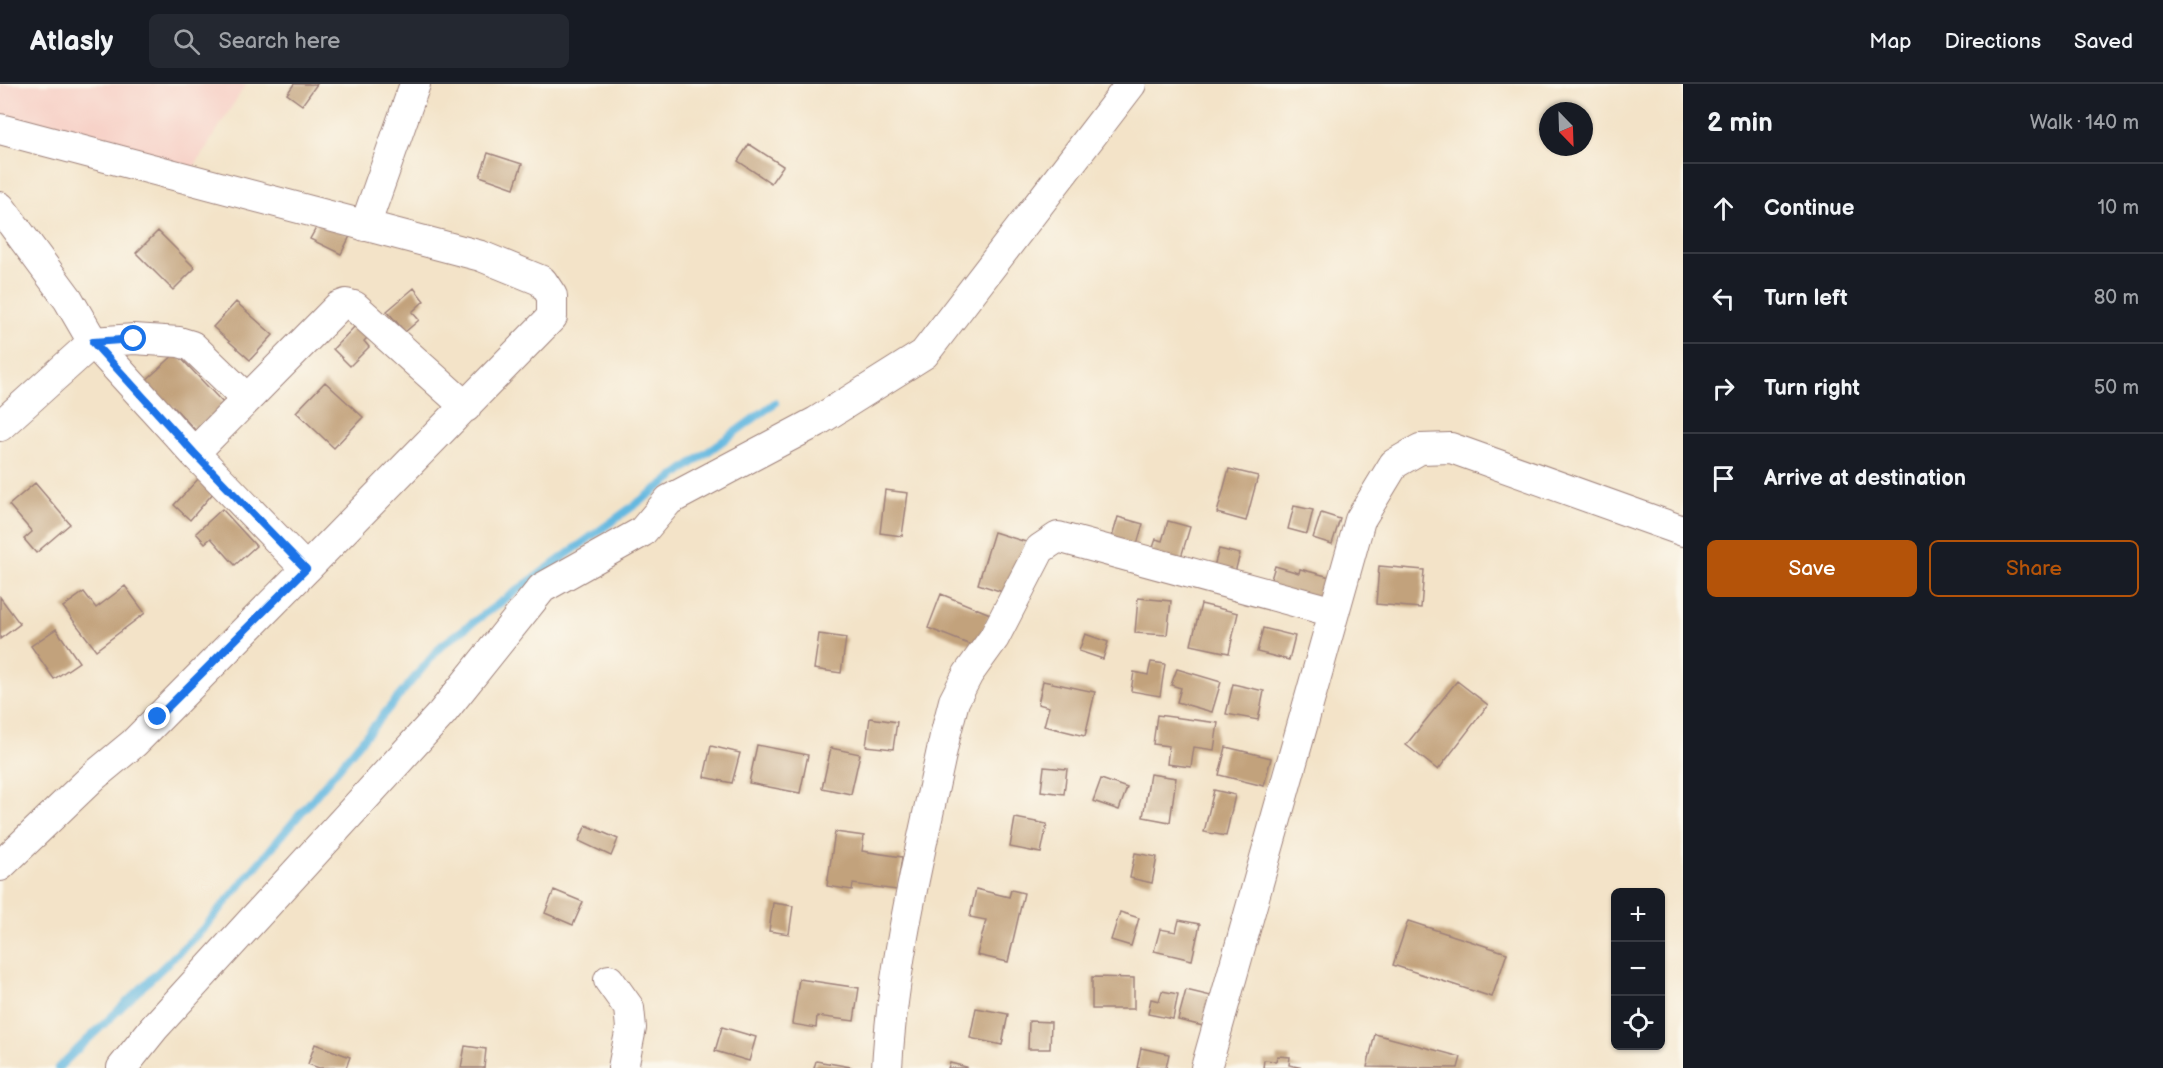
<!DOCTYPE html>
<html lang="en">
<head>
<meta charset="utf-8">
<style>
  :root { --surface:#171b24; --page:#242831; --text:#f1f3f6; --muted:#9ea1a6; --line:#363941; --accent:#b45309 }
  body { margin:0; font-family:"Balsamiq Sans",sans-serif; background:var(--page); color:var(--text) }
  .controls { position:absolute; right:18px; bottom:18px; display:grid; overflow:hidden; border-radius:9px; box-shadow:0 2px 4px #0004 }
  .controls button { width:54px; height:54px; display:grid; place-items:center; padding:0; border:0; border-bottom:2px solid var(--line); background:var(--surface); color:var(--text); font:30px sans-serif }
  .compass { position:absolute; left:1539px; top:18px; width:54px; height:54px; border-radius:50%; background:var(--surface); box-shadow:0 2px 4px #0004; rotate:157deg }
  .stop { position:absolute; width:18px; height:18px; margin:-14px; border:4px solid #1a73e8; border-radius:50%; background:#fff }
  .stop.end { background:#1a73e8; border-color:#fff; box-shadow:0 2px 6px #0008 }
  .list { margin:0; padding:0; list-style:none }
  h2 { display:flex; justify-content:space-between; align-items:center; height:78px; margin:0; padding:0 24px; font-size:26px }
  h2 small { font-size:20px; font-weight:400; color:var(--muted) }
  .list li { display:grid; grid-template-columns:39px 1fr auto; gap:18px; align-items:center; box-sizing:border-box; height:90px; padding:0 24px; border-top:2px solid var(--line) }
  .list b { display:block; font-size:22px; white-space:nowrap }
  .list em { font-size:20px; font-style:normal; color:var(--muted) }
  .actions { display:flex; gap:12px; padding:18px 24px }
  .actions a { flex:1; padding:14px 0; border:2px solid var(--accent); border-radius:9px; text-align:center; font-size:21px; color:var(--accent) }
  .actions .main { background:var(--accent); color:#fff }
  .icon { flex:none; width:33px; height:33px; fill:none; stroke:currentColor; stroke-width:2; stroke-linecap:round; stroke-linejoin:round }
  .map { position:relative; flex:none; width:1683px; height:984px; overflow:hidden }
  header { display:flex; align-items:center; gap:36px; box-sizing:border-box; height:84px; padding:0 30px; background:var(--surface); border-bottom:2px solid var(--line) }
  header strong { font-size:28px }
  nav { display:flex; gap:33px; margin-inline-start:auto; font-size:21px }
  .search { width:420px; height:54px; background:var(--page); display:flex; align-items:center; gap:15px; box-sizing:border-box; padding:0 21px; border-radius:9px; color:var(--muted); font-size:22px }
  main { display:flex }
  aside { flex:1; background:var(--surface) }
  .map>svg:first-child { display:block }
  .built { fill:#f7d1c7 }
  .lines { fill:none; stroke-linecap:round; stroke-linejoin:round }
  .stream { stroke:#64b8e0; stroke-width:8 }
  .building { fill:#c2a27b }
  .minor-casing { stroke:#9e817a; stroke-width:32 }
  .minor { stroke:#fff; stroke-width:30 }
  .route { stroke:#1a73e8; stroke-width:8 }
</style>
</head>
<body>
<header>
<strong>Atlasly</strong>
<div class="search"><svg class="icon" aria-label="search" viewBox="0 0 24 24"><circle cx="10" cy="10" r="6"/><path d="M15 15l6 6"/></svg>Search here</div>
<nav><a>Map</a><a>Directions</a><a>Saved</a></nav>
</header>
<main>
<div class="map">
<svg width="1683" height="984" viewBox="0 0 1683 984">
  <rect width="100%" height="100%" fill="#fbf7ec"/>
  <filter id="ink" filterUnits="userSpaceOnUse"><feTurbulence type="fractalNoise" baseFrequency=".0167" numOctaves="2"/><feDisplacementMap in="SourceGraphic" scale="12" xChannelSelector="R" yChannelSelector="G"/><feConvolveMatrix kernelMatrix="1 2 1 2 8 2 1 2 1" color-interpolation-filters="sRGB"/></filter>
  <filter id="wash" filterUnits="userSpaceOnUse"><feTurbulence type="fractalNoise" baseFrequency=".008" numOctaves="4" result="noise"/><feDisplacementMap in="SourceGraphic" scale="24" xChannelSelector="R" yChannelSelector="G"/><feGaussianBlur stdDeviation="1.35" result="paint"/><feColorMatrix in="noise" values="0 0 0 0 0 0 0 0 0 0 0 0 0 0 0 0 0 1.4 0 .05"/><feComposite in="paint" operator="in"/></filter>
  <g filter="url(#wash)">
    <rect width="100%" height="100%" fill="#f3e3c8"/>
    <!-- built -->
    <path class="built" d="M0,0H246L184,99L0,30Z"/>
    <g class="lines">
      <!-- stream -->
      <path class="stream" d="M58,984L205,843L442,561L775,319"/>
    </g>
    <g id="blocks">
      <!-- building -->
      <path class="building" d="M294,0H317L302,21L287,10Z
        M749,60L783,82L771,99L738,77Z
        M488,69L522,80L514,104L480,92Z
        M320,137L350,152L341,170L310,155Z
        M158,147L195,184L173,206L136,169Z
        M414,204L424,217L412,228L419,236L405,248L387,227Z
        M236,218L273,251L250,276L213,243Z
        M357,240L369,252L364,257L369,263L350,282L333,265Z
        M176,269L225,321L196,347L173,322L169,326L144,298Z
        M325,298L363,333L334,364L296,328Z
        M1229,385L1258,392L1246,437L1217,429Z
        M199,394L214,408L190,436L174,421Z
        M35,399L70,440L36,469L24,455L32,448L9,421Z
        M885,406L908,409L902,452L880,449Z
        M1294,422L1313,426L1307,450L1288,445Z
        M222,425L256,462L235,481L211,454L205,459L196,449Z
        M1321,429L1340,435L1332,460L1313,454Z
        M1118,433L1143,440L1135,467L1110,460Z
        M1168,437L1190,443L1179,480L1150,472L1156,455L1162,457Z
        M994,448L1026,458L1009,510L978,500Z
        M1219,465L1240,470L1233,495L1212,489Z
        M1275,482L1299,489L1300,485L1330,493L1322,520L1268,505Z
        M1379,482L1424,486L1421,524L1376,520Z
        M125,502L145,529L96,566L63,523L84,508L96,524Z
        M941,510L990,530L976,563L928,544Z
        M0,513L20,540L0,555Z
        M1138,514L1171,517L1167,551L1135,549Z
        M1201,520L1238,529L1229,569L1191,561Z
        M1263,544L1295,552L1289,576L1257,568Z
        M56,545L79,578L54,595L31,562Z
        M819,550L846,554L841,589L814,585Z
        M1085,550L1108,558L1103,575L1079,567Z
        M1151,578L1165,580L1160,612L1131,607L1134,588L1148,591Z
        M1177,585L1221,598L1212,628L1177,618L1181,604L1171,601Z
        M1043,597L1095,608L1085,652L1044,642L1049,623L1038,620Z
        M1457,597L1488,621L1438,686L1406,661Z
        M1233,600L1264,607L1258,636L1226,630Z
        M1157,631L1218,639L1214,666L1194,663L1191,683L1167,680L1169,662L1153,660Z
        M870,634L897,638L893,665L866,662Z
        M757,661L808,671L800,709L749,699Z
        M711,662L740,669L732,699L704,693Z
        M1226,663L1271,674L1264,702L1219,691Z
        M831,664L860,670L851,710L822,704Z
        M1044,683L1067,685L1064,710L1041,707Z
        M1150,690L1176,694L1170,738L1143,733Z
        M1101,695L1127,704L1119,726L1093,717Z
        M1214,706L1235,711L1226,752L1204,748Z
        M1015,734L1047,740L1041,769L1010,763Z
        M586,741L618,755L611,772L579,757Z
        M835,748L864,752L862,767L902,773L897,806L853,800L852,806L827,802Z
        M1135,769L1157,773L1152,799L1130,794Z
        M976,805L1009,813L1011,806L1024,809L1008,878L977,871L986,836L970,833Z
        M554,806L583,818L573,841L545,829Z
        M773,819L793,822L789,850L769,847Z
        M1120,828L1139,834L1131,862L1111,856Z
        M1179,836L1200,840L1192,876L1154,867L1160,845L1176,848Z
        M1408,837L1507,869L1492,913L1393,881Z
        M1092,893L1134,894V925H1092Z
        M799,895L859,904L854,937L817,932L816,944L792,940Z
        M1186,906L1211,912L1203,942L1178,936Z
        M1162,907L1178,910L1173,935L1148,930L1151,915L1159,917Z
        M976,924L1008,930L1002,961L970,954Z
        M1029,937L1051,938L1050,965H1028Z
        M722,943L756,953L749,977L715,967Z
        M1375,950L1461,973L1458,984L1367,983Z
        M315,960L350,973L346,984H319L308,980Z
        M465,962L486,965L484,984H461Z
        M1141,964L1169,970L1166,984H1137Z
        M1277,972L1290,973L1289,981L1303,984H1263L1264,976L1276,977Z
        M816,977L851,983V984H814Z
        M950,979L967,983V984H948Z"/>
    </g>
  </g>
  <g filter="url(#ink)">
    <use href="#blocks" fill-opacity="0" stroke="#9e817a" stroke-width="1.5"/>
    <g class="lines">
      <!-- minor casing -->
      <g class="minor-casing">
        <path id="minor" d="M0,45L481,172L542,197L552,212V233L306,485
          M0,123L68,215L93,258L194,369L306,485L134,659L94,692L0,782
          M365,142L415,0
          M0,342L93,258L134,255L179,258L192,262L247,315
          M194,369L338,223L346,220L354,222L466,323
          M609,896L629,924L631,944L623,984
          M122,984L154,944L442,629L542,504L642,448L669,416L816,338L924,270L1131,0
          M887,984C893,872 922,761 945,652L954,617L968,590L994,554L1040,465L1058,453L1334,528
          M1206,984L1360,436L1394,380L1420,365L1451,364L1683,447"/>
      </g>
      <!-- minor -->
      <use href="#minor" class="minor"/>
    </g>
  </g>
  <g class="lines" filter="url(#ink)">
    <!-- route -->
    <path class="route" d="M134,255L93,258L194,369L306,485L158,633"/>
  </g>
</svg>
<div class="controls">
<button>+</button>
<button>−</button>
<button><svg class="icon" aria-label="locate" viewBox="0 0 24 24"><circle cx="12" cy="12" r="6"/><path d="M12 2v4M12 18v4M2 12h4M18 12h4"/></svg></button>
</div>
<svg class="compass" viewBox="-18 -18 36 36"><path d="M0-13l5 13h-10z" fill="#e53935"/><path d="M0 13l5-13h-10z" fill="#9ea1a6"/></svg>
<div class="stop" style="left:134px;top:255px"></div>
<div class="stop end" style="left:158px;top:633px"></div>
</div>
<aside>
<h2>2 min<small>Walk · 140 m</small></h2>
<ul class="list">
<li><svg class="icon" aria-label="ahead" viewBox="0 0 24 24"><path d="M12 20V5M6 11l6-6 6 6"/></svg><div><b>Continue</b></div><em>10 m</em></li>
<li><svg class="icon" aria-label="left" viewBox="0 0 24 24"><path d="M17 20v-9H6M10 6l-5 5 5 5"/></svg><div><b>Turn left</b></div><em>80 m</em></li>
<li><svg class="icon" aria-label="right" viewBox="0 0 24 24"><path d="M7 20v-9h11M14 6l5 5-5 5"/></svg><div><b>Turn right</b></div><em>50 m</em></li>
<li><svg class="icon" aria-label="arrive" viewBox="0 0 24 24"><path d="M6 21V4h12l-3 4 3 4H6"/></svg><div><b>Arrive at destination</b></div></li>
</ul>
<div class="actions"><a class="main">Save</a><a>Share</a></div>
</aside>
</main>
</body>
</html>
